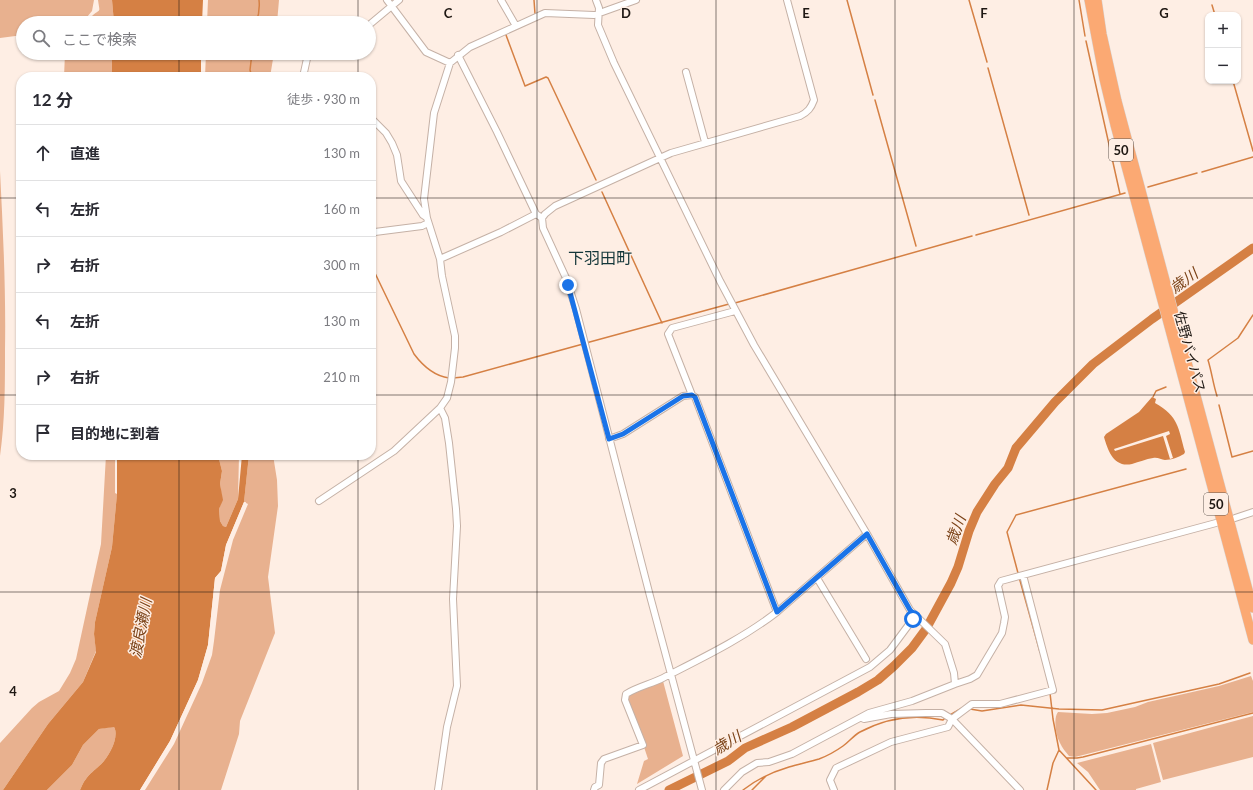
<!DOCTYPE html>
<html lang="ja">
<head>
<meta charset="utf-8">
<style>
  :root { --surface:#fff; --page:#f2f2f3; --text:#2b2b33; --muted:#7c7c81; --line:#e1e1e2 }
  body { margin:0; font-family:Lato,"Noto Sans JP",sans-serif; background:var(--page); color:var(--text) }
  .controls { position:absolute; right:12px; top:12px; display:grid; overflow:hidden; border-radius:8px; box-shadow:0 1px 3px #0004 }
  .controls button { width:36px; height:36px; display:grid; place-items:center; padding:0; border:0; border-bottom:1px solid var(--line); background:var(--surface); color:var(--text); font:20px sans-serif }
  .stop { position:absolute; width:12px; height:12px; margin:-9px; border:3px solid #1a73e8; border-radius:50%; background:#fff }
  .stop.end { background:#1a73e8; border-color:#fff; box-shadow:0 1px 4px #0008 }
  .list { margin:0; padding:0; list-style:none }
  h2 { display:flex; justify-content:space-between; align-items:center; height:52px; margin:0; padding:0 16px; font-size:17px }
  h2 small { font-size:13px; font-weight:400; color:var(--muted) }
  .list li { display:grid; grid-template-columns:26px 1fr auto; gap:12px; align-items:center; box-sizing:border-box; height:56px; padding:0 16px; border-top:1px solid var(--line) }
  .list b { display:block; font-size:15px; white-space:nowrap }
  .list em { font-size:13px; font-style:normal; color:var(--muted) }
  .icon { flex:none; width:22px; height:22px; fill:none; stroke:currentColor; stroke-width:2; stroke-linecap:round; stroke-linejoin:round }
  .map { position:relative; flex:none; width:1253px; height:790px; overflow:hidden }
  .search { position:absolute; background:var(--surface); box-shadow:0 1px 3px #0004; left:16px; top:16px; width:360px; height:44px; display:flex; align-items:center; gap:10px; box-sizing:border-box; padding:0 14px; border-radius:22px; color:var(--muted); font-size:15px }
  .panel { position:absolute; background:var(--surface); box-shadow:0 1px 3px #0004; left:16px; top:72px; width:360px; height:388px; border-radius:16px }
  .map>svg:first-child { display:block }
  .green { fill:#e8b18f }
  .water { fill:#d58044 }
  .pier { fill:#feeee4 }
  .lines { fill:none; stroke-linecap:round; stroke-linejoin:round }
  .stream { stroke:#d58044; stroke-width:1.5 }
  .river { stroke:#d58044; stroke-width:9 }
  .minor-casing { stroke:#c5b1a6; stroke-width:8 }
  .highway-casing { stroke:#d7d5d5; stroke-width:10 }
  .minor { stroke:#fff; stroke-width:6 }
  .highway { stroke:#fba973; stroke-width:9 }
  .route { stroke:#1a73e8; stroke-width:5 }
  .grid { fill:none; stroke:#1f1813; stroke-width:1; stroke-opacity:0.55 }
  .labels { text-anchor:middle; stroke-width:3; stroke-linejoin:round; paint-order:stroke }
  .shield { fill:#feeee4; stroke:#625852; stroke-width:1 }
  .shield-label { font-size:13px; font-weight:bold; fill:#1f1813 }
  .street-label { font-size:14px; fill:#1f1813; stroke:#feeee4 }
  .water-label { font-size:15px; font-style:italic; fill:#7a4116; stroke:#feeee4 }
  .quarter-label { font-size:16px; fill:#133639; stroke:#feeee4 }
  .grid-label { font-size:13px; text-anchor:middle; font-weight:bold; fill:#1f1813; stroke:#feeee4; stroke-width:3; stroke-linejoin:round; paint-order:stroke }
</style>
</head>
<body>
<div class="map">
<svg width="1253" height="790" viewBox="0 0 1253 790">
  <rect width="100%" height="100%" fill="#feeee4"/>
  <!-- green -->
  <path class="green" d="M0,0H94L92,11L82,23H23V35L0,38Z
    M98,0H112L114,23H85C88,21 89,18 92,16C101,8 100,14 98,0Z
    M208,0H279L277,23H207Z
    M65,53H112V77H64Z
    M206,53H274L270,77H205Z
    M0,171C3,231 6,290 5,350C5,386 5,421 0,456Z
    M106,455H115V493L117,494L112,547L95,622L94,634L96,651L83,682L48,724L3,790H0V743L32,708L39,702L59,691L70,673L76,659L101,544Z
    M218,455H239L238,499L226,527L223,526L220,521L219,509L222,500L220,484L222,471Z
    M249,455H273L277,480L278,506L268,577L275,633L240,721L239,734L221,790H145L174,744L202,683L212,655L214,641L220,590L233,540L248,504L244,502Z
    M1251,676L1253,681V712L1075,757L1069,756C1066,752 1062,748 1060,743C1056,736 1053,718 1058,712L1092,714L1107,713L1135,707L1148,702L1219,686Z
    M663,681L683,756L637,784L644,761L648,759L644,747L647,746L628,699L629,695Z
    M1253,716V757L1163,780L1153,743Z
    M110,727H114C120,737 108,759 99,766C95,770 89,774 86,779C83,782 82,786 80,790H47L72,765L83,745L99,729Z
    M1151,744L1161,782L1136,789V790H1100L1088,772L1077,763Z"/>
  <!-- water -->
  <path class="water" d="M112,0H203L202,23H114Z
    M112,53H201V77H112Z
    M1152,397L1156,399L1155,403C1179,417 1178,427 1185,452L1184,454C1179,457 1171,460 1165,460C1161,460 1158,457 1153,458C1146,459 1139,462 1132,464C1114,468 1108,451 1104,437L1106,434L1139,412Z
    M117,455H218L222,471L220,484L223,500L219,509L220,521L223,526L226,527L238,499L242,455H249L244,502L226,545L221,571L215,578L208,645L198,680L170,741L140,790H80C82,786 83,782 86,779C89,774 95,770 99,766C108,759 120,737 114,727L99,729L83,745L72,765L47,790H3L48,724L83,682L96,652L94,634L95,622L112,547L117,494Z"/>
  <!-- pier -->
  <path class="pier" d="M1169,431L1170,434L1166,436L1173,458L1170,459L1163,436L1115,451L1114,449Z
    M244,502H246L228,546L222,572L217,579L210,645L200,681L172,742L142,790H140L170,741L198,680L208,645L215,578L221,571L226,545Z"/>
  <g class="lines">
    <!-- stream -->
    <path class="stream" d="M534,0L535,14
      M847,0L873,95
      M969,0L987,62
      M1079,0L1085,36
      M1212,5L1215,15
      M256,23C259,15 260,9 259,0
      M506,35L525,86L546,77L548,78L596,180
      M1086,41L1120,194
      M988,68L1029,215
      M252,77L250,70L252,53
      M1233,81L1253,151
      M875,100L916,246
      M1202,172L1253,157
      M1148,187L1197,173
      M602,192L662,323
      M976,235L1125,193
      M373,269L414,354C423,366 434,376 449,378
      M735,303L972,236
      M586,343L729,304
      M453,378L463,377L583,344
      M1217,396C1213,384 1212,373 1208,360L1238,338L1253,315
      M1153,397L1156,391L1166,387
      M1219,405L1232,457L1253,451
      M1018,573L1007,532L1016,515L1186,469
      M1019,577L1040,652
      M1047,677L1050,689
      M1050,693L1053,719L1059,750
      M970,709L982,711L1021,705L1059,709L1102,710L1219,684L1250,673
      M950,715L962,708
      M1067,758H1077L1083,757L1253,713
      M743,790C757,779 772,772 789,767C799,764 809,762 819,759C827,756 836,751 843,746C849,742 853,736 860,732C886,718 915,714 943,720L945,718
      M752,790L766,776
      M1047,790L1053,763L1059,750L1096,790"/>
    <!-- river -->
    <path class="river" d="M669,790L728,761L745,748L792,727L858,692L878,680L894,666L912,648L926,629L951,583L958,567L969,531L977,512L995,484L1008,468L1016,448L1055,402L1093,364L1152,319L1253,248"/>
    <!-- minor casing -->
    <g class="minor-casing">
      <path id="minor" d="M387,0L426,52L450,63
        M501,0L516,26
        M369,25L399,0
        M458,55L497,132L536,214L542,218
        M686,72L705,142
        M303,77L308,54L314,53
        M371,118L386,133L392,143L397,155L401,181L423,215L426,217
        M371,222L372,229L375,232L422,226L428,223
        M440,259L501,232L536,214
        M692,395L668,334L672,328L735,311
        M609,439L623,434L683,396L692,395L695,397L777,612
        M319,501L394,451L440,408L447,398L451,382L455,348V336L442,276L440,259L427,218L424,199L434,113L450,63L470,47L545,13L594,15L636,0
        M1235,518L1253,512
        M817,578L866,659
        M955,684L970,679L977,675L1002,633L1004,623L1005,617L998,586L1001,581L1216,523
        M438,790L447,727L457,686L453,599L457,526L456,509L449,443L445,418L440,408
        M594,790L595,787L599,785L601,763L604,759L643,745L625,700L626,694C637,687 651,684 663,678C702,658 742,639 777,612L867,534L754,345L720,281L614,63L598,25L599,8L596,0
        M639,790L870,667L890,650L913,619L916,616
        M702,790L650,596L576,309L566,278L543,228L542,218L545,214L555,206L671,153L800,116C808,112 811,108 814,100L787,0
        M724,790L742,772L757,763L769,762L792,754L869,713L912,701L955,684L954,673L945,644L910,610L867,534
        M834,790L830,780L836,768L891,742L948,727L952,719L942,713H926L891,714L864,719L862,718
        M1020,790L952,719L972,704H1000L1053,690L1023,575"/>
    </g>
    <!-- highway casing -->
    <g class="highway-casing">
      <path id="highway" d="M1089,0L1104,79L1115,125L1253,640
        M1097,0L1102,34L1117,101L1253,608"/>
    </g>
    <!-- minor -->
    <use href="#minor" class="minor"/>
    <!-- highway -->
    <use href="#highway" class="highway"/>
  </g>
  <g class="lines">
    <!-- route -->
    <path class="route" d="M568,285L609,439L623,434L683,396L692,395L695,397L777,612L867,534L910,610L916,616L913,619"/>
  </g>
  <!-- grid -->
  <path class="grid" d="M179,0V23M358,0V23M537,0V790M716,0V790M895,0V790M1074,0V790M179,53V77M358,53V77M0,198H21M371,198H1253M0,395H21M371,395H1253M179,455V790M358,455V790M0,592H1253"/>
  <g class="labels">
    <!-- shield labels -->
    <g class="shield">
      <rect x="1109" y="139" width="24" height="22" rx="3"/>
      <rect x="1204" y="493" width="24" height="22" rx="3"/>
    </g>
    <g class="shield-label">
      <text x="1121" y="155">50</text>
      <text x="1216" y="509">50</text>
    </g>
    <!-- street labels -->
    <g class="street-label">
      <text transform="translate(1190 352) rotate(75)" y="5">佐野バイパス</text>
    </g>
    <!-- water labels -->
    <g class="water-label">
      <text transform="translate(1184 281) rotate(-36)" y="5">歳川</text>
      <text transform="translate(956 530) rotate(-70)" y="5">歳川</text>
      <text transform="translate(141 628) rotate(-79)" y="5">渡良瀬川</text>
      <text transform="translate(727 743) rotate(-31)" y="5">歳川</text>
    </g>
    <!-- quarter labels -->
    <g class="quarter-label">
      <text x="600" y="264">下羽田町</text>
    </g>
  </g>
  <g class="grid-label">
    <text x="448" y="18">C</text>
    <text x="626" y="18">D</text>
    <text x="806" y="18">E</text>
    <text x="984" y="18">F</text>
    <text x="1164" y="18">G</text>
    <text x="13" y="498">3</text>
    <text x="13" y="696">4</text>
  </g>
</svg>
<div class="controls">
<button>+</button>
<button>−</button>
</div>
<div class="stop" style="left:913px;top:619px"></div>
<div class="stop end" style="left:568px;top:285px"></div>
<div class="search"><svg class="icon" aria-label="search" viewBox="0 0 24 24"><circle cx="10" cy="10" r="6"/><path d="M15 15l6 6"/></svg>ここで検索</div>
<section class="panel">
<h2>12 分<small>徒歩 · 930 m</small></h2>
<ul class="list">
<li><svg class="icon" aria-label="ahead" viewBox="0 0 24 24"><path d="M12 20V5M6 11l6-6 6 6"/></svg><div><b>直進</b></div><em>130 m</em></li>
<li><svg class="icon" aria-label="left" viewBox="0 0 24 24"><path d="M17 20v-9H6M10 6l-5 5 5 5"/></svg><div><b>左折</b></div><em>160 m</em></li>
<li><svg class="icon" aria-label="right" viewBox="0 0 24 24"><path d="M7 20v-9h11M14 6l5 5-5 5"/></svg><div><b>右折</b></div><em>300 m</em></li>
<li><svg class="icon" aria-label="left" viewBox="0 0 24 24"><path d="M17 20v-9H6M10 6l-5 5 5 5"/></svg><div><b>左折</b></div><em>130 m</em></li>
<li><svg class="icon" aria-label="right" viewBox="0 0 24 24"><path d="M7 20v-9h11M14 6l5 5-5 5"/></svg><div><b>右折</b></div><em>210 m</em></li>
<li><svg class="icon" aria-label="arrive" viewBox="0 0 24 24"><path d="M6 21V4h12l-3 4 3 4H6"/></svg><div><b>目的地に到着</b></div></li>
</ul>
</section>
</div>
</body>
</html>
